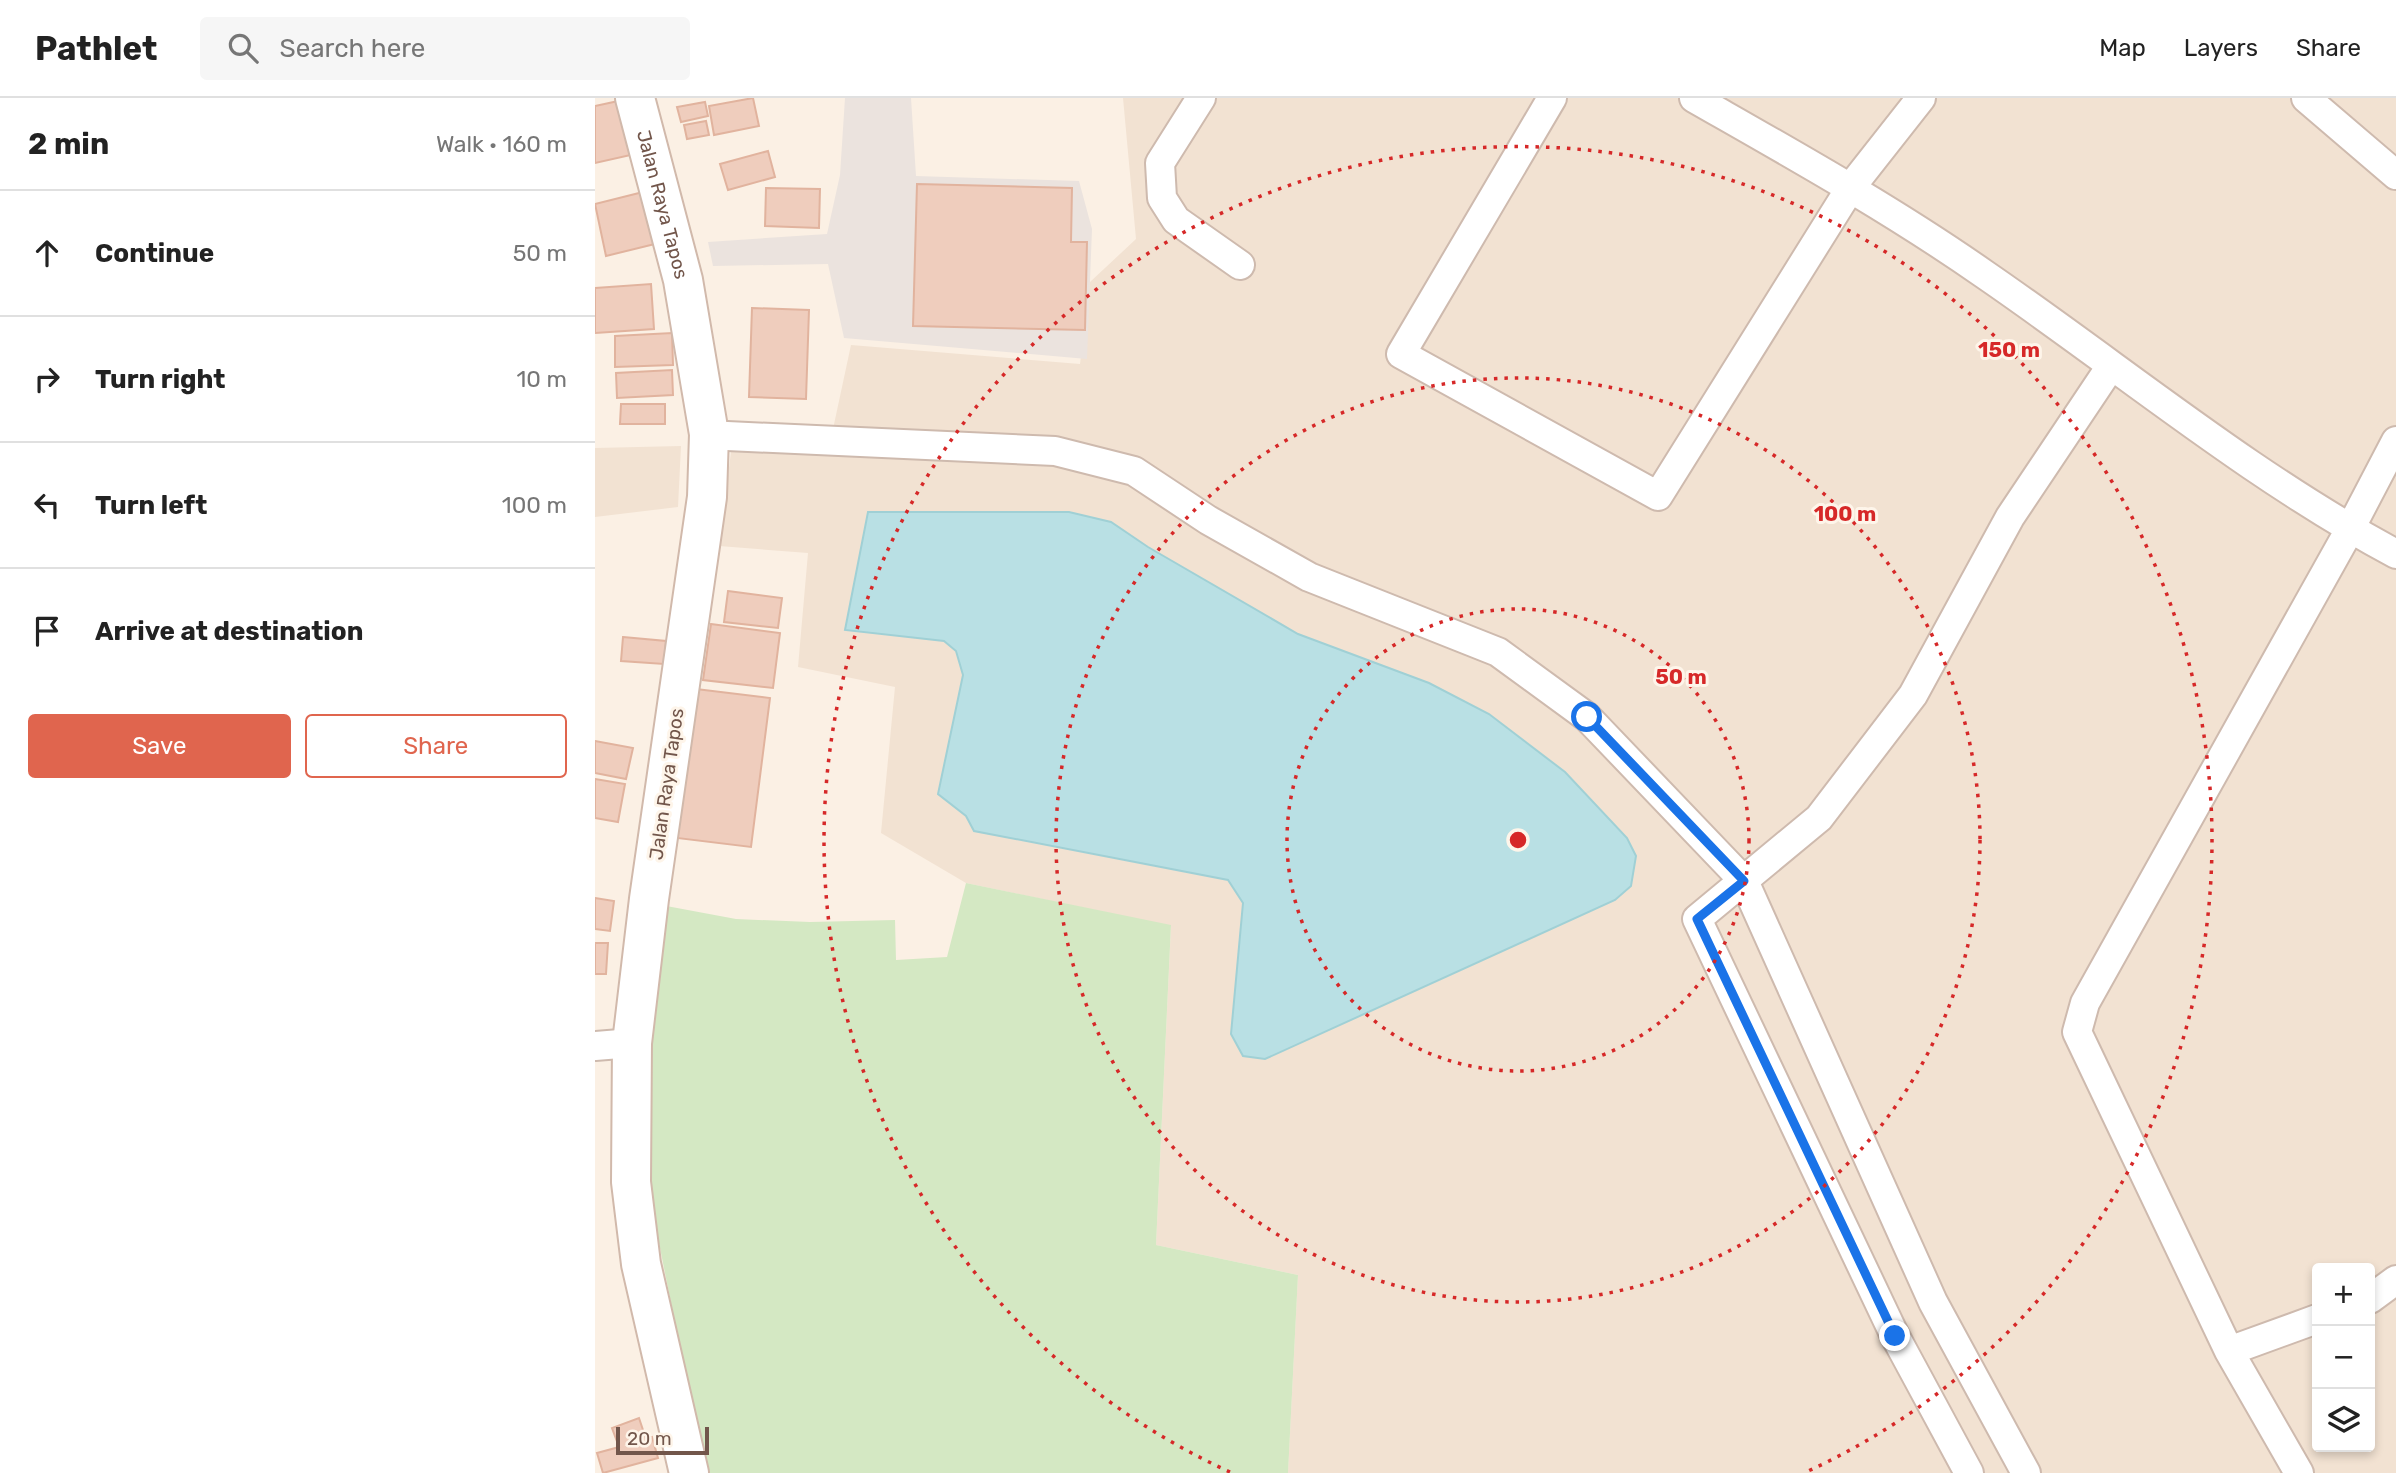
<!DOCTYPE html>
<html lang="en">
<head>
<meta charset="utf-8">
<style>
  :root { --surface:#fff; --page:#f6f6f6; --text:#222; --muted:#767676; --line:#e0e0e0; --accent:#e0654e }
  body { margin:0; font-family:Rubik,sans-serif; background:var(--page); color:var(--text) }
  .controls { position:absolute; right:21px; bottom:21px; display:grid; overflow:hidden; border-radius:7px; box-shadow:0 4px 10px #0003 }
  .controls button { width:63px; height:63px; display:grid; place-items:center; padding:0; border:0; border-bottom:2px solid var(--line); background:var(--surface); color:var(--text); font:35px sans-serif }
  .scale { position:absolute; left:21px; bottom:18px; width:93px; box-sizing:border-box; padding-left:7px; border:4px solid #72564b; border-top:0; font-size:19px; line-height:24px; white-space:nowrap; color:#72564b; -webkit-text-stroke:5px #fef5ea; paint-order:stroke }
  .stop { position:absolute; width:21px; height:21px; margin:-16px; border:5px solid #1a73e8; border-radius:50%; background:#fff }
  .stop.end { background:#1a73e8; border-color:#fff; box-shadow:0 2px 7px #0008 }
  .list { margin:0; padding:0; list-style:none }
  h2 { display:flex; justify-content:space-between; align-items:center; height:91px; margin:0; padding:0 28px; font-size:30px }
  h2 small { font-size:23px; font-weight:400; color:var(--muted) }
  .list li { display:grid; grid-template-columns:46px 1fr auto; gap:21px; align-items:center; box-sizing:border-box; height:126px; padding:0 28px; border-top:2px solid var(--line) }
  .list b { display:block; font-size:26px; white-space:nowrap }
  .list em { font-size:23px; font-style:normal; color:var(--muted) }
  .actions { display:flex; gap:14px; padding:21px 28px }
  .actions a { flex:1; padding:16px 0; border:2px solid var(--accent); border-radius:7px; text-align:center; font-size:24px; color:var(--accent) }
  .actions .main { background:var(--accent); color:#fff }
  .icon { flex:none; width:38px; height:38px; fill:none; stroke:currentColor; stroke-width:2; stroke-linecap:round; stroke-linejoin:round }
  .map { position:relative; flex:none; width:1801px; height:1375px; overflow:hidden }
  header { display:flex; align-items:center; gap:42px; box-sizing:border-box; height:98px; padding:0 35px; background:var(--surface); border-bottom:2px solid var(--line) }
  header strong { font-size:33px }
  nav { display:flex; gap:38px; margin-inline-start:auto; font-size:24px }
  .search { width:490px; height:63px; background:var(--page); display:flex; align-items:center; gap:18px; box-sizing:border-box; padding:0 24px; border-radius:7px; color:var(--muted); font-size:26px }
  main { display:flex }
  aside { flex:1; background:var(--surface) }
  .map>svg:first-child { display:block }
  .residential { fill:#f2e2d2; fill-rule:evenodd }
  .industrial { fill:#ebe3de }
  .green { fill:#d4e8c3 }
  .water { fill:#b9e0e4; stroke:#a0d0d5; stroke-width:2 }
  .building { fill:#efcdbd; stroke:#e1b39e; stroke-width:2 }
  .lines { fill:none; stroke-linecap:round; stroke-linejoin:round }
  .street-casing { stroke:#cebaae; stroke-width:32 }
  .secondary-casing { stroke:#d1b9ab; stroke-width:42 }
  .street { stroke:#fff; stroke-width:28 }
  .secondary { stroke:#fff; stroke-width:38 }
  .route { stroke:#1a73e8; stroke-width:9 }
  .ring { fill:none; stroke:#d62828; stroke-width:3.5; stroke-dasharray:3.5 7 }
  .labels { text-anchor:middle; stroke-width:6; stroke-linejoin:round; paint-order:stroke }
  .street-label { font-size:19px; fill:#72564b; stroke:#fef5ea }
  .centre { fill:#d62828; stroke:#fef5ea; stroke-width:3.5 }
  .ring-label { font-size:21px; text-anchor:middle; font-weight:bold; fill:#d62828; stroke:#fef5ea; stroke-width:6; stroke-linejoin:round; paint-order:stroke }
</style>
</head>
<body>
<header>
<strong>Pathlet</strong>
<div class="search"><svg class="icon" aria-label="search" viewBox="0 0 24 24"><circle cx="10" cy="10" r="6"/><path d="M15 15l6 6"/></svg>Search here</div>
<nav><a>Map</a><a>Layers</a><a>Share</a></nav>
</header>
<main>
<aside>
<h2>2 min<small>Walk · 160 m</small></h2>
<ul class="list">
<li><svg class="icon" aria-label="ahead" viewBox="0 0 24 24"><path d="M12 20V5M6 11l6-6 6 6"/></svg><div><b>Continue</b></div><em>50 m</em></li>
<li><svg class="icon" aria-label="right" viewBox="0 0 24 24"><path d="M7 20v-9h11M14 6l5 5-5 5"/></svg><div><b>Turn right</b></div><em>10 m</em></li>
<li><svg class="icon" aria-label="left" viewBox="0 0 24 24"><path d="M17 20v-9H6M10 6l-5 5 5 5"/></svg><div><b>Turn left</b></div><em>100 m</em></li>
<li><svg class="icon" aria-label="arrive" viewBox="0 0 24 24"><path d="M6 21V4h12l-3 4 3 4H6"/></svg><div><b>Arrive at destination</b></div></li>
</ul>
<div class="actions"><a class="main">Save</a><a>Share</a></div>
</aside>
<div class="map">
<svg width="1801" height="1375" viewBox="0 0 1801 1375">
  <rect width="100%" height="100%" fill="#fbf0e4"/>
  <!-- residential -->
  <path class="residential" d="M528,0H1801V1375H693L703,1177L561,1147L576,828L371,785L286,735L300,589L203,569L213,455L124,448L140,323L238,331L256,247L485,266L495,184L541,141ZM1722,1170H1775V1349H1722Z
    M86,348L83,409L0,419V350Z"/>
  <!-- industrial -->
  <path class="industrial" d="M250,0H316L321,78L484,83L497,131L492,261L249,240L233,166L118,168L113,144L232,136L245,77Z"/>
  <!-- green -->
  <path class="green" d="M371,785L576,827L561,1147L703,1177L693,1375H110L56,1105L49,1025L66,807L141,821L215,824L300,822L301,862L352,859Z"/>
  <!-- water -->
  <path class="water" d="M273,414H474L516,424L553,449L703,536L834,585L894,616L970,674L1032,740L1041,758L1036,788L1020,802L670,961L648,958L636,936L648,805L633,782L379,733L371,718L343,696L368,577L361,553L349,543L250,532Z"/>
  <!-- building -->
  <path class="building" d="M158,0L164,28L119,37L114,8Z
    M28,2L40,56L0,65V8Z
    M110,4L113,18L86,24L82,9Z
    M111,23L114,37L92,41L89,27Z
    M173,53L180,79L133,92L125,66Z
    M322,86L477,90L476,144H492L490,232L318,228Z
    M171,90L225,91L224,130L170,128Z
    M52,93L64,145L11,158L0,106Z
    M56,186L59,231L0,235V190Z
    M157,210L214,212L211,301L154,299Z
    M77,235L78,267L20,269V238Z
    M77,272L78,297L22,300L21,275Z
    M26,306H70V326H25Z
    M133,493L187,500L183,530L129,524Z
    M116,526L185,535L178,590L108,582Z
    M28,539L71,543L69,566L26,563Z
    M101,591L175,600L156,749L82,740Z
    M0,643L38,650L31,681L0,675Z
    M0,681L30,686L23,724L0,720Z
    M0,800L19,803L15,833L0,831Z
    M0,845H13L11,876H0Z
    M44,1320L51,1341L57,1339L63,1360L8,1375L2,1355L24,1349L17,1330Z"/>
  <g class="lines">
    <!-- street casing -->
    <g class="street-casing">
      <path id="street" d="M606,0L565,65L567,100L581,122L645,167
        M957,0L806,256L1063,398L1256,89L1326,0
        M1099,0C1197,56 1296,111 1389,176C1526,270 1654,377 1801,456
        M1711,0L1801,77
        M132,338L460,353L539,373L613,422L714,479L903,554L992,619L1149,783L1338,1204L1431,1375
        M0,948L37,945
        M1775,1201L1801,1182
        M1634,1253L1722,1221
        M1374,1375L1300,1238L1102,821L1224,720L1318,597L1415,419L1516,268
        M1704,1375L1634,1253L1482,934L1490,905L1755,431L1801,343"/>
    </g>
    <!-- secondary casing -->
    <g class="secondary-casing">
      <g id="secondary">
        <path id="s1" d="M40,0L88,182L114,336L112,399L54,801L37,945L36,1084L46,1166L94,1375"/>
      </g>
    </g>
    <!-- street -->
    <use href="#street" class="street"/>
    <!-- secondary -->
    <use href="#secondary" class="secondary"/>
  </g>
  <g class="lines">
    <!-- route -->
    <path class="route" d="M992,619L1149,783L1102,821L1300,1238"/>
  </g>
  <!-- distance rings -->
  <g class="ring">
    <circle cx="923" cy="742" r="231"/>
    <circle cx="923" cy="742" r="462"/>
    <path d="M635 1374A694 694 0 1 1 1211 1374"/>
  </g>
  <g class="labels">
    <!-- street labels -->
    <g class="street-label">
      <text dy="7" stroke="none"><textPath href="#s1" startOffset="110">Jalan Raya Tapos</textPath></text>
      <text transform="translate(71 686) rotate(-82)" y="7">Jalan Raya Tapos</text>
    </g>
  </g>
  <circle cx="923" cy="742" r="10" class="centre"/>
  <g class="ring-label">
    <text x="1414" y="259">150 m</text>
    <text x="1250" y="423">100 m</text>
    <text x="1086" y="586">50 m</text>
  </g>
</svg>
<div class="controls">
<button>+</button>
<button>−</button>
<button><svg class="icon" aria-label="layers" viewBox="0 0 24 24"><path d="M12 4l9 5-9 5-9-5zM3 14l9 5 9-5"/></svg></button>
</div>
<div class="scale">20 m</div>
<div class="stop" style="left:992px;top:619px"></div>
<div class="stop end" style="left:1300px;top:1238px"></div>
</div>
</main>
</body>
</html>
